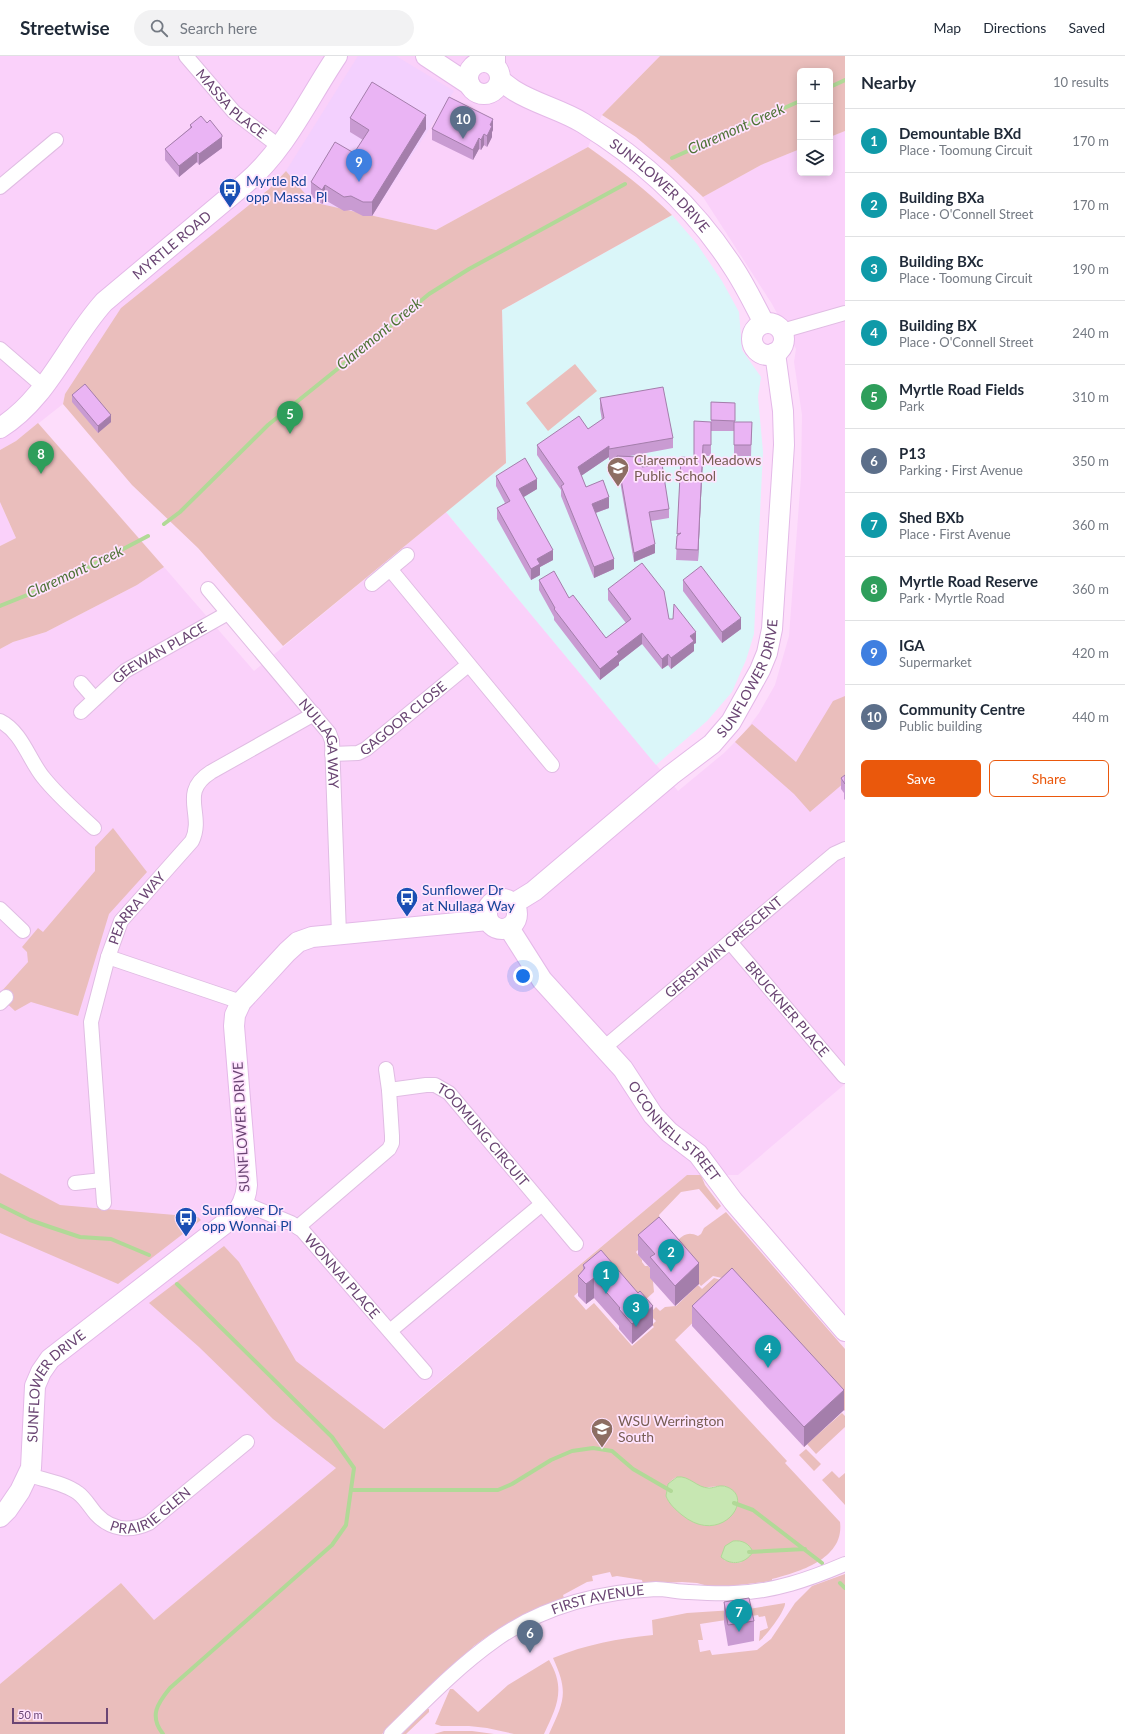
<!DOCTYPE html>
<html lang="en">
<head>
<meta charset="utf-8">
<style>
  :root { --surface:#fff; --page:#f2f2f3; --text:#1f2937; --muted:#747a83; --line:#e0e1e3; --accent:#ea580c }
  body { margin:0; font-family:Lato,sans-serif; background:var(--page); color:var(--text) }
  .controls { position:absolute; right:12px; top:12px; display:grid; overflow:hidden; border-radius:6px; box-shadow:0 2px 10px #0003 }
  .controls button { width:36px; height:36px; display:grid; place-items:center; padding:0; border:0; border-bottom:1px solid var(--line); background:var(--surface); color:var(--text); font:20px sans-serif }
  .scale { position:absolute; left:12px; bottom:10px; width:96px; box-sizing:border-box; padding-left:4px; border:2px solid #6a4573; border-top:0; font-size:11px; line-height:14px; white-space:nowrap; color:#6a4573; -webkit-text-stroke:3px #ffe4fe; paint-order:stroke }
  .you { position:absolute; left:523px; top:920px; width:14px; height:14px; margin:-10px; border:3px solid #fff; border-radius:50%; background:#1a73e8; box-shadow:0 0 0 6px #1a73e833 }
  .badge { display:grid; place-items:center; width:26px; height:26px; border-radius:50%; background:var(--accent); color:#fff; font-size:13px; font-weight:700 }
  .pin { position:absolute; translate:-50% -33px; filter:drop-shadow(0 1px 2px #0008) }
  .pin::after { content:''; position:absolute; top:21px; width:14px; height:12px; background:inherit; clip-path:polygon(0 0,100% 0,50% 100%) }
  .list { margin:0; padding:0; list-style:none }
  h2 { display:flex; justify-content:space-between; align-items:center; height:52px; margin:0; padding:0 16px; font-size:17px }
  h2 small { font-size:13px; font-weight:400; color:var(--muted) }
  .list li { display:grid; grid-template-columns:26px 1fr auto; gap:12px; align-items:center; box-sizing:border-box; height:64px; padding:0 16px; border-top:1px solid var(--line) }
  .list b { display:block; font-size:15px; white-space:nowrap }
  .list p { margin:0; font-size:13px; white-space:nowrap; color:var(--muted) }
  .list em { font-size:13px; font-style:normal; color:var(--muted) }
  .actions { display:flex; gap:8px; padding:12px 16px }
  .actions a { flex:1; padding:9px 0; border:1px solid var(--accent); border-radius:6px; text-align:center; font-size:14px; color:var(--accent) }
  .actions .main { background:var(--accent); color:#fff }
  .icon { flex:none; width:22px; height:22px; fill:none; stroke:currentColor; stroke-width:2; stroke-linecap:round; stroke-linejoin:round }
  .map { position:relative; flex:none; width:845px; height:1678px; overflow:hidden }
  header { display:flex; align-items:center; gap:24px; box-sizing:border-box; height:56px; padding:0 20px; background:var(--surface); border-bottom:1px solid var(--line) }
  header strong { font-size:19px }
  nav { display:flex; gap:22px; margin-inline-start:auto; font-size:14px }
  .search { width:280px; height:36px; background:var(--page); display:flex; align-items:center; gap:10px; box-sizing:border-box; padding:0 14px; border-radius:22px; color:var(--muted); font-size:15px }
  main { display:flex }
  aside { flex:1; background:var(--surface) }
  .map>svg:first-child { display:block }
  .residential { fill:#fad1fa }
  .commercial { fill:#f3d0fe }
  .education { fill:#daf6f9 }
  .green { fill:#eabebc; fill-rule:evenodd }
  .water { fill:#c7e7b2; stroke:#b1d997 }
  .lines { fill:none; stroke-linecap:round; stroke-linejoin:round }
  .stream { stroke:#b1d997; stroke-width:4 }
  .street-casing { stroke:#e0bce3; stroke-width:16 }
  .secondary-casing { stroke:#e4b9e8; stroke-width:22 }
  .street { stroke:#fff; stroke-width:14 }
  .secondary { stroke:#fff; stroke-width:20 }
  .wall { fill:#c99bd2 }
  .shaded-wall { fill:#a47eab }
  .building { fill:#eab4f4; stroke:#a47eab }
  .labels { text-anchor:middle; stroke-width:3.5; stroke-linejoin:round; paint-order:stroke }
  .street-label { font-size:14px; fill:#6a4573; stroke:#ffe4fe }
  .transit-label { font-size:14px; fill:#164399; stroke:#ffe4fe; text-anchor:start }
  .education-label { font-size:14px; fill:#785e54; stroke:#ffe4fe; text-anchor:start }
  .water-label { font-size:15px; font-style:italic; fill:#4e7336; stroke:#ffe4fe }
</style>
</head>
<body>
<header>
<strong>Streetwise</strong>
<div class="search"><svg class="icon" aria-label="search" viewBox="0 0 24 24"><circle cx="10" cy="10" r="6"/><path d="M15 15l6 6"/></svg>Search here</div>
<nav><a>Map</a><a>Directions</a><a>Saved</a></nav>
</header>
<main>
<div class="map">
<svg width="845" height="1678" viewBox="0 0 845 1678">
  <rect width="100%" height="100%" fill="#fdddfb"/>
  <!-- residential -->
  <path class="residential" d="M0,0H660L602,59L588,91L436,174L312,146L286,115L65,338L63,348L16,385L0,394Z
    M845,75V1028L738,1119H687L154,1564L121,1527L0,1628V593L13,586L46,576L137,529L164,511L254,615L446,456L678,735L724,697L744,677L759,657L775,629L789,580L801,421L802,359L794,306L796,293L772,248L703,141L761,109L800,93V117H830V81Z
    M0,446L16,482L0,490Z"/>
  <!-- commercial -->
  <path class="commercial" d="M358,0H396L454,35L372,160L312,146L286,115Z"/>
  <!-- education -->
  <path class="education" d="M672,159L697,188L722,225L739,256L742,294L761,321L758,341L763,396L754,578L746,604L732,636L707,665L656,709L446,456L506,407L502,254Z"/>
  <!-- green -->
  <path class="green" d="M660,0H845V75L830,81V15H800V93L761,109L703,141L669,109L636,81L602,59Z
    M588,91C618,112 646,134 672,159L502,254L506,407L283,590L198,492L132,429L63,348L65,338L121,252L269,133L286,115L312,146L436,174Z
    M575,308L597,335L548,375L526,347Z
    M38,367L164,511L137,529L46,576L13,586L0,593V490L16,482L0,446V394L16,385Z
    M845,640V726L810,756L794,738L735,686L752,668L796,706L833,645Z
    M113,772L147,816L109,858L78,960L31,946L15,955L0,941V937L28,906L27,896L22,891L38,872L43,876L95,815V791Z
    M0,1117L60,1149L198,1161L201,1164L118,1228L0,1177Z
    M687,1119H701L705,1129L721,1150L717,1154L699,1133L681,1136L659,1159C663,1176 647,1186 636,1196L642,1204V1206L645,1210H648L652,1215L654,1236L635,1253L584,1231L574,1240L586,1254L594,1247L632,1290L654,1271L652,1269L656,1265L649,1258L656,1251L660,1255L665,1251L676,1250L698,1229L702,1233L714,1222L721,1224L710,1250L675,1284L787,1405L785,1407L840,1466C845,1504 795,1517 772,1523V1525L730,1530H708L697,1527L682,1526L643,1528L642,1524L617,1520L612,1521L610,1516L592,1520L593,1525L587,1526L563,1539L564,1542C531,1553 502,1569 474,1590L382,1678H0V1628L121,1527L154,1564L336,1412L273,1363L199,1291L149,1247L224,1190L239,1206L296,1305L384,1373ZM677,1421C687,1420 692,1428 701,1431C711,1433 723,1426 732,1434L702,1469L700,1468L681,1458L667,1443C665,1433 668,1425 677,1421ZM736,1485H742V1506L734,1507L724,1504Z
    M726,1156L845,1293V1355L722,1222L713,1220L701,1230L691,1219L678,1184C685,1177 690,1176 698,1180L701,1178L704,1172Z
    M842,1357L845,1360V1371L816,1398L807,1388Z
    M806,1393L821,1408L814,1415L799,1399Z
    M832,1415L839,1422L845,1417V1449L822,1424Z
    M845,1518V1678H549C564,1645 569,1637 553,1602C587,1588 617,1583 653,1579L652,1564L687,1557L749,1553L785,1547C786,1554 765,1582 759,1585L760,1575L768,1572L765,1560L759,1561L758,1559L700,1568L703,1584H698L700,1596L710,1594L712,1599L757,1594L771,1583L795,1547L812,1530Z
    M549,1604C566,1633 557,1650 544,1678H514L487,1672L469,1670H441L435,1668L450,1633H453L478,1656L508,1629Z
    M427,1653H429V1656L406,1678H402Z
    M444,1675H472L494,1678H434Z"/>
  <!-- water -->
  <path class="water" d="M677,1421C689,1419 697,1432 709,1432C715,1432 720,1428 727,1431C756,1442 721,1491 682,1459C676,1454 669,1448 666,1440L668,1428Z
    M733,1485C742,1484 749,1487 753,1496C745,1508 731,1510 721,1501L725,1490Z"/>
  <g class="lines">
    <!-- stream -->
    <path class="stream" d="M830,31L845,24
      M672,102L800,45
      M164,468L180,456L268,369L366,290L429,238L469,213L625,128
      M0,550L62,525L148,480
      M0,1149L30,1164L50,1171L80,1181L111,1183L149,1199
      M351,1434H498L512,1428L551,1404L572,1395L593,1392L612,1395L633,1413L671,1435
      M734,1447L753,1454L822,1507
      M749,1496L805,1493
      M840,1527L845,1532
      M163,1678C149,1660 157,1648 170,1632L332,1489L346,1469L354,1412L332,1381L177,1228"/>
    <!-- street casing -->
    <g class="street-casing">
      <g id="street">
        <path id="s1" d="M186,0L234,56L280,91"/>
        <path d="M481,7L487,0"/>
        <path d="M498,13V0"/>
        <path d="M0,131L56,84"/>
        <path d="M782,275L845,257"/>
        <path d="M0,293L44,331"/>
        <path d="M390,513L552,709"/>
        <path d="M372,528L407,499"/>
        <path id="s2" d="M208,533L329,677L332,685L339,878"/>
        <path d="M81,627L94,642"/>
        <path id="s3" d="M81,656L125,615L228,557"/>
        <path d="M0,665C22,676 29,704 43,721C58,740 77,756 94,772"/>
        <path id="s4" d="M332,698L358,697L366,693L468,609"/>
        <path d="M0,853L23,875"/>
        <path id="s5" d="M730,886L844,1020"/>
        <path d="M108,901L241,946"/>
        <path d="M0,947L6,941"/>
        <path id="s6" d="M605,991L834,798L845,793"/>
        <path id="s7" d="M389,1034L426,1029H435L449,1037L576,1188"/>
        <path d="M75,1127L102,1124"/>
        <path id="s8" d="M104,1147L91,966L108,901L121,865L192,785C205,758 178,737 211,716L314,658"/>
        <path id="s9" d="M243,1147L291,1167L302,1174L425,1316"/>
        <path d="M298,1171L389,1093L392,1087V1080L389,1034L386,1013"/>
        <path d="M390,1275L542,1148"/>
        <path id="s10" d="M29,1419C44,1424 65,1427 78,1437C85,1442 90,1451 96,1458C111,1474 130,1476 149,1467L247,1386"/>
        <path id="s11" d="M391,1678C424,1646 456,1612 494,1585C541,1551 599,1536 656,1533C667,1533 678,1536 689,1536C704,1537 720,1538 734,1537C773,1536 810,1523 845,1508"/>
      </g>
    </g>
    <!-- secondary casing -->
    <g class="secondary-casing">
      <g id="secondary">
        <path d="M426,0L470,29"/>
        <circle cx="484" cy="22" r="16"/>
        <path id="s12" d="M500,24C505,28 510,32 515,35C536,48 562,54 583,67C643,104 695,152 733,211C745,229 754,248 764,267"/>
        <circle cx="768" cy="283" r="16"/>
        <path id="s13" d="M0,372C48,342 67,287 104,246L246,127C286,93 308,43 337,0"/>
        <circle cx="502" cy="858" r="15"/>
        <path id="s14" d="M513,848L534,835L671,719L712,688L731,666L760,614L767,597L772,573L784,389L783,355L775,297"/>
        <path id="s15" d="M509,872L542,924L623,1013L653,1059L669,1076L698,1098L733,1145L845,1275"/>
        <path id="s16" d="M0,1461L7,1454L20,1435L31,1412L35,1330L41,1316L50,1303L232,1162C241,1152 246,1143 247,1129L234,970L235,959L241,946L287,896L298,886L312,881L488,864"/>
      </g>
    </g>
    <!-- street -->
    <use href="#street" class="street"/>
    <!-- secondary -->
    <use href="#secondary" class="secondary"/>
  </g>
  <!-- wall -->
  <path class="wall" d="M350,62L426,73L372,160H363L351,154L344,155L325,144L322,148L311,140V126L354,97L363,84L350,76Z
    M190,69L222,89V92L199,109L197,106L179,121L165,104V93L190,72Z
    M432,73L493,74L492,76V81L487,91L484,89L481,94L479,93L473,104L432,84Z
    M72,339L111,366L98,377L72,346Z
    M600,342L673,382V392L630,400L642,411L669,453V462L651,465L655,497L634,506L617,408V403L609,404V401L581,420L586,431L609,452L596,457L614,513L594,522L561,440V434L537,399V389L588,373L602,364L600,353Z
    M711,346L735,347V366H752L751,400H734V375H711V400H703L698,505L676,504L681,401L694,402L711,366Z
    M496,420L537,433L523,441L553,504L540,511V519L531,524L497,463V452L505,447L496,430Z
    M539,524L569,542L606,582L626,567L608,544V533L669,563L696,587L694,588V595L671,613L668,609L662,613L642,588L619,606V609L600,624L554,564V561L539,534Z
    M683,524L741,573L722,587L683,535Z
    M845,719V744L844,743V737L841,733V722Z
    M638,1179L699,1228L675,1250L650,1222V1212L638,1199Z
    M583,1209L653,1269L632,1288L619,1273V1270L594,1242L586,1248L578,1240V1220L583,1215Z
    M692,1250L844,1354L804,1391L692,1270Z
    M724,1546L754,1565V1585L728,1590L724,1566Z"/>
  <!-- shaded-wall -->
  <path class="shaded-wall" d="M426,59V73L372,160V146Z
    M493,63V74L492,76V81L487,91V80L490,69Z
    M484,78V89L481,94V84Z
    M222,79V92L199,109V98Z
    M479,82V93L473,104V94Z
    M197,96V106L179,121V110Z
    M325,129V144L322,148V134Z
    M111,359V366L98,377V370Z
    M703,389V400L698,505V494Z
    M609,390V401L578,422V411Z
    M537,423V433L519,444V433Z
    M609,441V452L592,458V448Z
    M655,488V497L634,506V497Z
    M553,494V504L540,511V519L531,524V513L537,503Z
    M614,503V513L594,522V511Z
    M741,562V573L722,587V576Z
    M696,576V587L694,588V595L671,613V602L690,580Z
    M642,577V588L619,606V609L600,624V613L617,596Z
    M668,598V609L662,613V603Z
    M699,1207V1228L675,1250V1230Z
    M594,1222V1242L586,1248V1228Z
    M653,1250V1269L632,1288V1268Z
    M844,1334V1354L804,1391V1371Z"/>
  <!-- building -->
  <path class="building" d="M372,26L426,59L372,146H363L351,140L344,141L325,129L322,134L311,126L335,86L354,97L369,74L350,62Z
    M449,41L493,63L490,69L492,70L487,80L484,78L481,84L479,82L473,94L432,73Z
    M201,60L207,67L210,64L222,79V81L199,98L197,96L179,110L165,93L192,71L190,69Z
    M85,328L111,359L98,370L72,339Z
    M663,331L673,382L609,393V390L578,411L586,431L603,424L609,441L592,448L614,503L594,511L561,430L564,428L537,389L579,360L588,373L604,362L600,342Z
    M711,346L735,347V365L711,364Z
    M694,365L711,366V389H703L698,494L676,493L677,480L681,477L677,478L681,401L694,402Z
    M734,366H752L751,389H734Z
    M617,400L640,401L642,411L662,408L669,453L649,456L655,488L634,497Z
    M525,402L537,423L519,433L553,494L537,503L540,508L531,513L497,452L510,445L496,420Z
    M642,507L664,535L669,563H673L674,548L696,576L690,580L694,585L671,602L668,598L662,603L642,577L617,596L619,598L600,613L554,553L555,552L539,524L554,515L569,542L573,539L606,582L631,563L608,533Z
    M701,510L741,562L722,576L683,524Z
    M845,719V728L841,722Z
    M659,1161L699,1207L675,1230L650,1201L655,1198L638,1179Z
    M601,1194L638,1237L640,1235L653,1250L632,1268L619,1253L620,1252L594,1222L586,1228L578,1220L585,1212L583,1209Z
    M732,1212L844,1334L804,1371L692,1250Z
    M749,1542L754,1565L728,1569L724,1546Z"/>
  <!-- icons -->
  <defs>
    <g id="bus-pin" transform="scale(1.15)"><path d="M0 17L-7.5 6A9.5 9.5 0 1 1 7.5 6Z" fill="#1a4fb4" stroke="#ffe4fe"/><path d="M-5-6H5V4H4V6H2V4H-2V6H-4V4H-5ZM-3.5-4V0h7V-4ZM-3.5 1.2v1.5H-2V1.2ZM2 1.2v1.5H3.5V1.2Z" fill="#fff"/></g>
    <g id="school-pin" transform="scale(1.15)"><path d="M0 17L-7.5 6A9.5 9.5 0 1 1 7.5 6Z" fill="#8d6e63" stroke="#ffe4fe"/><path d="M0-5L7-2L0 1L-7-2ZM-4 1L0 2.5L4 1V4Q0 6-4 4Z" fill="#fff"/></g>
    <g id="university-pin" transform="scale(1.15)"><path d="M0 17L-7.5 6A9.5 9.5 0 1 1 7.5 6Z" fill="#8d6e63" stroke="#ffe4fe"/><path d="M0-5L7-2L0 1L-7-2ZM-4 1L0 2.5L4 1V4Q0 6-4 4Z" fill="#fff"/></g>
  </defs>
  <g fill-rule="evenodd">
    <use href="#bus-pin" x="230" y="133"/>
    <use href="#school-pin" x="618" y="412"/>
    <use href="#bus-pin" x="407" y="842"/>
    <use href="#bus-pin" x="186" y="1162"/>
    <use href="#university-pin" x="602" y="1373"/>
  </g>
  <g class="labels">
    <!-- street labels -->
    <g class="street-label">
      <text dy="5" stroke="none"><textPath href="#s1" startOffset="66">MASSA PLACE</textPath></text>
      <text dy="5" stroke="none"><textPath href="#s12" startOffset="193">SUNFLOWER DRIVE</textPath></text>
      <text dy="5" stroke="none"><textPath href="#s13" startOffset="253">MYRTLE ROAD</textPath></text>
      <text dy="5" stroke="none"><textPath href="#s3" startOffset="99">GEEWAN PLACE</textPath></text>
      <text dy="5" stroke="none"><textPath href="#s14" startOffset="332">SUNFLOWER DRIVE</textPath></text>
      <text dy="5" stroke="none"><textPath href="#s4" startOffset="83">GAGOOR CLOSE</textPath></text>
      <text dy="5" stroke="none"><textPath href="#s2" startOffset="195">NULLAGA WAY</textPath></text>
      <text dy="5" stroke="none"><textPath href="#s8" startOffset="306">PEARRA WAY</textPath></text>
      <text dy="5" stroke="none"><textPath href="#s6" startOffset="155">GERSHWIN CRESCENT</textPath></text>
      <text dy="5" stroke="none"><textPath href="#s5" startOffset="88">BRUCKNER PLACE</textPath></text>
      <text transform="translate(241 1071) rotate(-93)" y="5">SUNFLOWER DRIVE</text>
      <text dy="5" stroke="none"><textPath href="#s15" startOffset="263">O'CONNELL STREET</textPath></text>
      <text dy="5" stroke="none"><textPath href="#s7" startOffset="116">TOOMUNG CIRCUIT</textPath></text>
      <text dy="5" stroke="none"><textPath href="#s9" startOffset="126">WONNAI PLACE</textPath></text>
      <text dy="5" stroke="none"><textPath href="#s16" startOffset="149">SUNFLOWER DRIVE</textPath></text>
      <text dy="5" stroke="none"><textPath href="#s10" startOffset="144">PRAIRIE GLEN</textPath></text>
      <text dy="5" stroke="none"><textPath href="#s11" startOffset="252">FIRST AVENUE</textPath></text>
    </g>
    <!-- transit labels -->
    <g class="transit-label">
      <text x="246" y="130">Myrtle Rd<tspan x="246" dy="16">opp Massa Pl</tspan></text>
      <text x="422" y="839">Sunflower Dr<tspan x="422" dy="16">at Nullaga Way</tspan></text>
      <text x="202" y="1159">Sunflower Dr<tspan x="202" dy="16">opp Wonnai Pl</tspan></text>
    </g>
    <!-- education labels -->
    <g class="education-label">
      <text x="634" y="409">Claremont Meadows<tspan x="634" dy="16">Public School</tspan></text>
      <text x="618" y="1370">WSU Werrington<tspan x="618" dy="16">South</tspan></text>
    </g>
    <!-- water labels -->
    <g class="water-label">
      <text transform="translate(736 73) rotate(-24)" y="5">Claremont Creek</text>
      <text transform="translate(379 278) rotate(-39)" y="5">Claremont Creek</text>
      <text transform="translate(75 516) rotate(-25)" y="5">Claremont Creek</text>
    </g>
  </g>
</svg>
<div class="controls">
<button>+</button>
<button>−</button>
<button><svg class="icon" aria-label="layers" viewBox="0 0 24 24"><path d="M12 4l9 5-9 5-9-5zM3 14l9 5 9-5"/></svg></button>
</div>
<div class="scale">50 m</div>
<div class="you"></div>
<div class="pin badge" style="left:606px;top:1238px;background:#0f9aa8">1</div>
<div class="pin badge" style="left:671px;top:1216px;background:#0f9aa8">2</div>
<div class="pin badge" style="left:636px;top:1271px;background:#0f9aa8">3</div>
<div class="pin badge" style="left:768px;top:1312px;background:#0f9aa8">4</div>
<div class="pin badge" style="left:290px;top:378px;background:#2e9e5b">5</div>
<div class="pin badge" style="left:530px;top:1597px;background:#5c6f8a">6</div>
<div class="pin badge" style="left:739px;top:1576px;background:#0f9aa8">7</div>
<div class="pin badge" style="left:41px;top:418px;background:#2e9e5b">8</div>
<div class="pin badge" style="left:359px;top:126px;background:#3f7fe0">9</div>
<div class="pin badge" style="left:463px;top:83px;background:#5c6f8a">10</div>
</div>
<aside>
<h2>Nearby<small>10 results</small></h2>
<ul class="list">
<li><span class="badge" style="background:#0f9aa8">1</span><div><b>Demountable BXd</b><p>Place · Toomung Circuit</p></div><em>170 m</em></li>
<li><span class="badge" style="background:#0f9aa8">2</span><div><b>Building BXa</b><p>Place · O'Connell Street</p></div><em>170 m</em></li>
<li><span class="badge" style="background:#0f9aa8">3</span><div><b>Building BXc</b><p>Place · Toomung Circuit</p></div><em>190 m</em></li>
<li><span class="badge" style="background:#0f9aa8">4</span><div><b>Building BX</b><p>Place · O'Connell Street</p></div><em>240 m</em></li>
<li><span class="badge" style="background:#2e9e5b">5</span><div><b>Myrtle Road Fields</b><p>Park</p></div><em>310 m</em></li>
<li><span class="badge" style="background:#5c6f8a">6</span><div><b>P13</b><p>Parking · First Avenue</p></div><em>350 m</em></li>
<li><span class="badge" style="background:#0f9aa8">7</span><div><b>Shed BXb</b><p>Place · First Avenue</p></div><em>360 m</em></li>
<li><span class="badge" style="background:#2e9e5b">8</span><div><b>Myrtle Road Reserve</b><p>Park · Myrtle Road</p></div><em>360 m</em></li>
<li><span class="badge" style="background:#3f7fe0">9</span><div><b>IGA</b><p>Supermarket</p></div><em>420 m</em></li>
<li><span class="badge" style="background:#5c6f8a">10</span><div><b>Community Centre</b><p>Public building</p></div><em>440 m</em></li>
</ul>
<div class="actions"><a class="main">Save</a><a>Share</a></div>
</aside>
</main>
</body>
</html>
